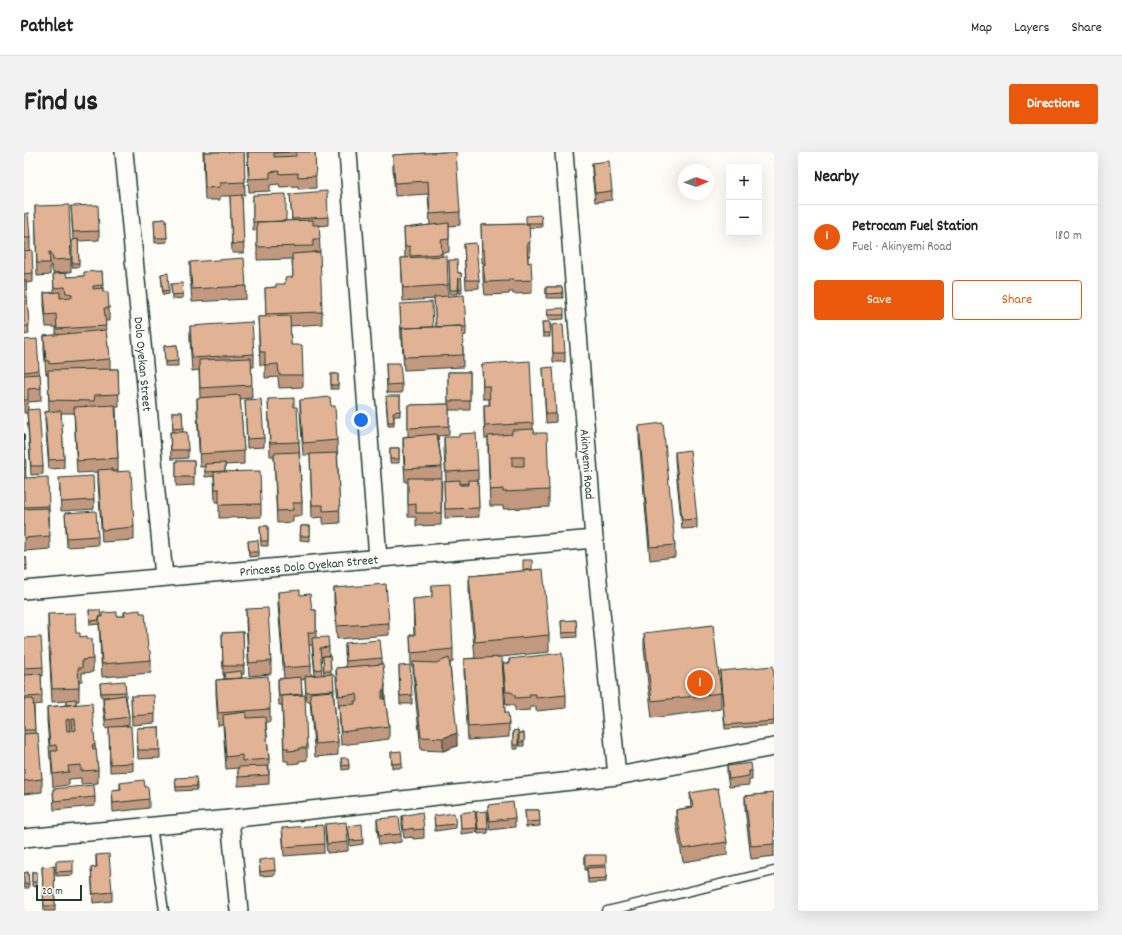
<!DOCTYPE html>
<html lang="en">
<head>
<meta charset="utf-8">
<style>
  :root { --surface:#fff; --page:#f2f2f2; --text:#222; --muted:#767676; --line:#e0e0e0; --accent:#ea580c }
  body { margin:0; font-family:Dekko,sans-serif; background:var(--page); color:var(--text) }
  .controls { position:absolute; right:12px; top:12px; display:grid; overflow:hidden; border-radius:4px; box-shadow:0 4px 16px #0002 }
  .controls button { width:36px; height:36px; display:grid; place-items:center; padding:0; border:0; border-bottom:1px solid var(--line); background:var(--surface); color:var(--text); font:20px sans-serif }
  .compass { position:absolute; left:654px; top:12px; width:36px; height:36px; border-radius:50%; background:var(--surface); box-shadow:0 4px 16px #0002; rotate:88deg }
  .scale { position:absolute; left:12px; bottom:10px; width:46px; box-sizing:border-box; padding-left:4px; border:2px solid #1f3d34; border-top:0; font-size:11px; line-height:14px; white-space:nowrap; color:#1f3d34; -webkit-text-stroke:3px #fdfcf7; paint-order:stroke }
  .you { position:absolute; left:337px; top:268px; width:14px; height:14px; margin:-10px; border:3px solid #fff; border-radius:50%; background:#1a73e8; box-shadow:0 0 0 6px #1a73e833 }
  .badge { display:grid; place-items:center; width:26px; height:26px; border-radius:50%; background:var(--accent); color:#fff; font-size:13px; font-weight:700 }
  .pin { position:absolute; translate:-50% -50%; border:2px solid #fff; box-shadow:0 1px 4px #0006 }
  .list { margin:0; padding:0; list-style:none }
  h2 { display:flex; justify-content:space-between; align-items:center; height:52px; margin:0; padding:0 16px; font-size:17px }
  h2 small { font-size:13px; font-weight:400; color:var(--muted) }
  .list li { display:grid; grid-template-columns:26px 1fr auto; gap:12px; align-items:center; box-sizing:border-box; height:64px; padding:0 16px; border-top:1px solid var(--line) }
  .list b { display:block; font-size:15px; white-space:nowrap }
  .list p { margin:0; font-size:13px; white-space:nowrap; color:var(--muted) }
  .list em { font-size:13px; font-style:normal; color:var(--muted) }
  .actions { display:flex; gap:8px; padding:12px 16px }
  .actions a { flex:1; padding:9px 0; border:1px solid var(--accent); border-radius:4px; text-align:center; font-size:14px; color:var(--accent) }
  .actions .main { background:var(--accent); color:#fff }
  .map { position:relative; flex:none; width:750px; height:759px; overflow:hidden; border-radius:4px }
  header { display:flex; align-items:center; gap:24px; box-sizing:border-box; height:56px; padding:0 20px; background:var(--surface); border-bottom:1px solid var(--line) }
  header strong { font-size:19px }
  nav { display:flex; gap:22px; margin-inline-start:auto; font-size:14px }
  .intro { display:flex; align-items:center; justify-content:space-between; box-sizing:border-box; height:96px; padding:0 24px }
  h1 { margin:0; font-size:28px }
  .button { padding:10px 18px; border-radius:4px; background:var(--accent); color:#fff; font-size:14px; font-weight:700 }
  main { display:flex; gap:24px; padding:0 24px }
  aside { flex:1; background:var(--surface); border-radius:4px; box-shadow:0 4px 16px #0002 }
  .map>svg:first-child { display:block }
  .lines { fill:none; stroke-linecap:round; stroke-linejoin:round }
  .service-casing { stroke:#1f3d34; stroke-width:11 }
  .minor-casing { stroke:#1f3d34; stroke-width:20 }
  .service { stroke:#fdfcf7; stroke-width:8 }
  .minor { stroke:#fdfcf7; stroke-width:17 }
  .wall { fill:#c2997f; stroke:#1f3d34; fill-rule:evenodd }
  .shaded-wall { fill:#9e7d68; stroke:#1f3d34 }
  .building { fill:#e2b294; stroke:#1f3d34; fill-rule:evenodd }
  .labels { text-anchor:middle; stroke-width:3; stroke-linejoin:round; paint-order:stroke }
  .street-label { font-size:13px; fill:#1f3d34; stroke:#fdfcf7 }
</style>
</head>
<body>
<header>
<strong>Pathlet</strong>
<nav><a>Map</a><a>Layers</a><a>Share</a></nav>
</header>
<div class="intro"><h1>Find us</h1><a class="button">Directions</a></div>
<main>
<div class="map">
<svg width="750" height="759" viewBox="0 0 750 759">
  <rect width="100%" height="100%" fill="#fdfcf7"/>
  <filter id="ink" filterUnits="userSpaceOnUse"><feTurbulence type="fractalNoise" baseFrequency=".025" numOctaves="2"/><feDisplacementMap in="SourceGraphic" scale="8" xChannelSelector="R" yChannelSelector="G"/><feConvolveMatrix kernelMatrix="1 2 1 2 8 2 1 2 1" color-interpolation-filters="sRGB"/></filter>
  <g filter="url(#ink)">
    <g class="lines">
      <!-- service casing -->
      <g class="service-casing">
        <path id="service" d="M128,674L140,759
          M583,759L750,719"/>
      </g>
      <!-- minor casing -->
      <g class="minor-casing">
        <g id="minor">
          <path id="s1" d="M100,0L140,425"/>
          <path d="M324,0L354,407"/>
          <path id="s2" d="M540,0L570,387L593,624"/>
          <path id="s3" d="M0,438L570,387"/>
          <path d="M206,667L215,759"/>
          <path d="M0,686L206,667L593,624L750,595"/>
        </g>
      </g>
      <!-- service -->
      <use href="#service" class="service"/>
      <!-- minor -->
      <use href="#minor" class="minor"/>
    </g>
    <!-- wall -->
    <path class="wall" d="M179,0H220L221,43H218L220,101H208L206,44H196V48H181Z
      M223,0H291L292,36L274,37V34L256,35L255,32L246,33V39L225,40Z
      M421,0L436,60V73L425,74V100L418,101V104L424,133V144L442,175V183L439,184V215L380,218L378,187H377L376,152L409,175H412L410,147L379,149L377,106H381L380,76L406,73L404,42L371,44L369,16V3Z
      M568,11L588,39V48L571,50L568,20Z
      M266,42L304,65V73L295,74L296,100H289L298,160V172L266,174L267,193L279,223V235L255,236L254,225L241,226V213H236L234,165H242L241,136L252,135L261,132L269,125L268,107L233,108V78L229,79V43L262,69H268Z
      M11,54L47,107V120L29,121L27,113H26V123L13,124Z
      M47,54L75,79V88L54,89L55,115H48V88H49Z
      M0,62L6,86V99L9,121V130L2,131L5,182L0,183Z
      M517,63L518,75L505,76L506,104H504V111L508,128V141L489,142V140H485V142L461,143L459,126V113H460V111H458L457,73L502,72Z
      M142,67L143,90L131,91L130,68Z
      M440,92L455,128V136L442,137Z
      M425,108L434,121H437L438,141H435V130L434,142H426Z
      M166,110L222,134V147L168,150L166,122Z
      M78,119L79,140L85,156V169H81L82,179L84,195L86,207V217H94L95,255H92L94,306V319H88L110,375V388L78,390L74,330V320L53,321L50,261H37L40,307V316L25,317L21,268V260L25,259L24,222H22L20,197V184L32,183V175H22L20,153V141L30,140L29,122L43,125L60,124Z
      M137,122L145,138V142L139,143Z
      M147,132L159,142V146L148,147Z
      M522,135H538L539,146H522Z
      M523,157L540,163V167L524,168Z
      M518,170H526V185H519Z
      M528,173L541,201V210H529Z
      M166,174L230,202V215H227L228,246L216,247L220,299V312L201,313V320L237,352V365L195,366V350H191L190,324L181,325V315H176L173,259V246H176L175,218L168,219L166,187Z
      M0,188L15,218L17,236V249L4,250V258L19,314V322L7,323L3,261H0Z
      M153,193L154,214H141L140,194Z
      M362,211L378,232V241H363Z
      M458,212L509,271V277L525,338V355L479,357V354H466L464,300V286L461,287L460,266V253H465V247H459Z
      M519,216L532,262V270L522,271Z
      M424,220H446V258H425V283L414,284L418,315L417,373L392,374V365H384V330H381L379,297V285L384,284V253L424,252Z
      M307,222H314V237H307Z
      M376,244V264H370V274H364L362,249Z
      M244,247L270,255L275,290L278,351V364H269V370L253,371L250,304H246Z
      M221,248L240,286V295L223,296Z
      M276,248L313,288L316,371L299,372V365L288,366L286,303H279L276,260Z
      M148,260H158L159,280L164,298V306L147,307L146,280H149Z
      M615,274L651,393V405L626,408L615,287Z
      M0,281L2,326L25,354L26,397L0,399Z
      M420,285L454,318L455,365L421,366L420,329H422L420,298ZM444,331V333H436V332Z
      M366,296H375V311H366Z
      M651,300L673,367V376L658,377L651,308Z
      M152,309H170V333L152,334Z
      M35,326L70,348V357L37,359Z
      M41,361L74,384V393L43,395Z
      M236,374H244V394H237Z
      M277,374H286V389L276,388Z
      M224,389L235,400V404L225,405Z
      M0,405H2L3,418H0Z
      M508,418L525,483V500L477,505L481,561L485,572V585L444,588L440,520V507L451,506L445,440V424Z
      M408,433L429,497V510L426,511L433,594L419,599L397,598L389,523V514H387L386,483H390L389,447L408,446Z
      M310,436L365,471V483L313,487L310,449Z
      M254,440L276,443L288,458H292V486L305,495V504L297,505L298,523H300L299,504H306L307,522L310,538V547L314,590V603L291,605L286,549H282L281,527L277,528L283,596V608L275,609V611L264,612V609H260L258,553H255L254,536V527L260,526L254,453ZM285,493H288L291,523H287V514Z
      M222,457L247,509V522L225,524L222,470Z
      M65,458L77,465L100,464V460L116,461L124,497L127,508V521L78,525L75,472L66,473Z
      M24,462L56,485L63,487L69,507V520L58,521V529H55V549H52V552L71,593L74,618V631L57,632V626L45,627V633L29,635L27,607H26L23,568V555L42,553V549L28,550L24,475Z
      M552,468L553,485L538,486L537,469Z
      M219,480L220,522L217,523L218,526L246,557V570H242L245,607V632L214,634V616L202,617L199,573L194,574L192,541V528L200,527V523H199L198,481Z
      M620,481L697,541V557L628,566L620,497Z
      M0,486L19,515V524H17L18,552L10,553L11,581L18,627V640L0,642Z
      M321,491L358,506V512L361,544V547L365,574V587L317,593L315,557L312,529V516L322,515L321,500Z
      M485,507L542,543V556L512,559V555H506V558L491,559V555L487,553H482L479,524V511H485Z
      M375,514L388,543V552H376Z
      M696,519L750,524V573L701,577Z
      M76,531L102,540V544L105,565V573L95,575L109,611V619L86,620L85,576L82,577L79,555V546L85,545H77Z
      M107,544L131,562V571L108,573Z
      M135,575L136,606L114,607L113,576Z
      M494,578V597H489V579Z
      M495,581H500V594H495Z
      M367,600L378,611V616H368Z
      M317,606L325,613V617L318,618Z
      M703,614L728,619V628H725V633L705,635L703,623Z
      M151,626L173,634V638L152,639Z
      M96,631L125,647V656L89,660L88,638L96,637Z
      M29,637L71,645V654L30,658Z
      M666,641L703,690V703L659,710L652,671V658L667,655Z
      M750,641V704L727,707L721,657V644Z
      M464,653L491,666V675L466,678L464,662Z
      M501,658H515L516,674L502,675Z
      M452,660L464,677V681L454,682Z
      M436,661L453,676V680L437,682Z
      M378,664L400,677V686L389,687V685L380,686L378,673Z
      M410,664L432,672V676L411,679Z
      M353,667L377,682V690L355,693L353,676Z
      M301,672L324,690V699L303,701L301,681Z
      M324,674L339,688V692L326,694Z
      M258,676L300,692V701L260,704Z
      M72,703L88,740V749L69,751L67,716L72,715Z
      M561,703L582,713V730L564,731L563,718H561Z
      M235,708L251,718V723L236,724Z
      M32,709L49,719V723L32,724Z
      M30,714L31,759H20L18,715Z
      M4,720L5,736H0V721Z
      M8,720H13V735L8,734Z"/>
    <!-- shaded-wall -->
    <path class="shaded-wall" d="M361,532V544L360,552V539Z
      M433,581V594L419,599V586Z"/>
    <!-- building -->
    <path class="building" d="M180,0H220L221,30L196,31V35L181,36Z
      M224,0H265L250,1V5L272,4V0H291L292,24L274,25V21L256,22L255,19L246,20V26L225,27Z
      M421,0H432L436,60L406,62L404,29L371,31L369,3Z
      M585,9L588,39L571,41L568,11Z
      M303,39L304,65L268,67L266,42Z
      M262,42V69L229,70V43Z
      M218,43L220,92H208L206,44Z
      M45,53L47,107L29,108L27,100H25L26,111H13L11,54Z
      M74,53L75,79L49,80L47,54Z
      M4,61L6,86H0V62Z
      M517,63L518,71H502V64Z
      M142,67L143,86H131L130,68Z
      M289,68V73H295L296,87H289V94L233,95V70Z
      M425,71V87L417,88L418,102L386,104V94L381,95L380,76Z
      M505,72L506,91H503L504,111L507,110L508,128L489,129V127H485V129L461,130L459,113H461L460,98H458L457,73Z
      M54,87L55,111H48V88Z
      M452,91L455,128H442L440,92Z
      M8,98L9,121L0,122V99Z
      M296,100L298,160L242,162L241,136L252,135V132H261V126L269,125L268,102Z
      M423,104L424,133L379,136L377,106Z
      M220,106L222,134L168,137L166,110Z
      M425,108H433L434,121H437L438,136L435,137V126L434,138H426Z
      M78,119L79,133L69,134V137L79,136V140H84L85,156H80L82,174L33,177L32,162L22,163L20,141L36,140V146L48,145V142L42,141L41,135L30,136L29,122L42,121L43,125L60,124V120Z
      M144,121L145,138L139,139L137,122Z
      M0,128H2L5,174H0Z
      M158,131L159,142L148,143L147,132Z
      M522,135H538L539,141L522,142Z
      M440,143L442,175H438V174L412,175L410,145Z
      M408,150L409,175L378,176V178H377L376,152Z
      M540,156V163H524L523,157Z
      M266,164L267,193H278L279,223H255L254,212L241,213V200H236L234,165Z
      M228,170L230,202L168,206L166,174Z
      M518,170H526V181H519Z
      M539,172L541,201H529L528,173Z
      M438,174L439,203L380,205L378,176Z
      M82,178L84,195H85L86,207L25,212V209H22L20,184Z
      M13,187L15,218L0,220V188Z
      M153,193L154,209L141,210L140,194Z
      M227,206L228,233L176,236L175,208Z
      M506,209L509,271L461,274L460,253H466L465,234H459L458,212Z
      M362,211H376L378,232L363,233Z
      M529,215L532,262H522L519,216Z
      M94,217L95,242L71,243L70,249L25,248L24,218Z
      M424,220H446V249H424Z
      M16,222L17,236L4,237V248H0V223Z
      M307,222H314V233H307Z
      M216,243L220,299L176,302L173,246Z
      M362,244H376V259L369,260L370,270H364Z
      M306,245L307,254H311L313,288L279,291L276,248Z
      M270,246V255H273L275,290L246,291L244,247Z
      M237,247L240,286L223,287L221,248Z
      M425,252V274L384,276V253Z
      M91,253L94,306L53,309L50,255Z
      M15,257L19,314H7L3,258Z
      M37,259L40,307L25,308L21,260Z
      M148,260H158L159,276L149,277Z
      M639,271L651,393L626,395L615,274Z
      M510,277V281H523L525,338L479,340V337L466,338L464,284L488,282V278ZM488,305H500V314H488Z
      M146,280H163L164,298H147Z
      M0,281L2,316H0Z
      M452,281L454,318L422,320L420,285H435V282Z
      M413,282L418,315L381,317L379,285Z
      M366,296H375V307H366Z
      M666,298L673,367L658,368L651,300Z
      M275,300L278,351H269V358L253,359L250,301Z
      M313,301L316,358L299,359V353H288L286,302Z
      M152,309H170V325H152Z
      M201,311V319L181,320V312Z
      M88,317V320L107,319L110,375L78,378L74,318Z
      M236,319L237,352L195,353V337H191L190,320Z
      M69,324L70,348L37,350L35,326Z
      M24,325L25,354L0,355V326Z
      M384,326H417V361H392V352L384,353Z
      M436,328V333H444V328H454L455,356L421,357L420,329Z
      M24,356L26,384L0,386V357Z
      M72,359L74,384L43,386L41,361Z
      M236,374H244V389H237Z
      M277,374H286V384H276Z
      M234,388L235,400H225L224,389Z
      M0,405H2L3,414H0Z
      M499,408H508V418H499Z
      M519,417L525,483L451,490L445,424Z
      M362,432L365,471L313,474L310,436Z
      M426,432L429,497L387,501L386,483H391L389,447L408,445V433Z
      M276,438V443L286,442L288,458H292V480H284L287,514L260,516L254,440Z
      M244,456L247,509L225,511L222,457Z
      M65,458H76L77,465H75V468L66,469Z
      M116,458V461H121L124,497L126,499L127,508L78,512L75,465H78V461L93,460V464H101L100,460Z
      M51,461L52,481H56V485L63,484V487H68L69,507L58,508V516H54L55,536L28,537L24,462Z
      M552,468L553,480L538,481L537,469Z
      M689,473L697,541L628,549L620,481Z
      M219,480L220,514H199L198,481Z
      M17,485L19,515L0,516V486Z
      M304,485L305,495L296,496L298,517L291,518L288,486Z
      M356,488L358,506L322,509L321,491Z
      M538,501L542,543L512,546V542H505L506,545L491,546V543L487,540H482L479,511H486L485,507Z
      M299,504H306L307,519H300Z
      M478,505L481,561H484L485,572L444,575L440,507Z
      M425,506L433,581L419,586L397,585L389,510L412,511Z
      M359,512L361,532L360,539H358V547H361L365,574L317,580L315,553L331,552L330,549H334L333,542L315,544L312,516Z
      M386,513L388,543L376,544L375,514Z
      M749,514L750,524V569L701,573L696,519Z
      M217,519L218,526L201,527L200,521Z
      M17,522L18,544L0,545V523Z
      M309,522L310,538L282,540L281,524Z
      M244,524L246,557L194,561L192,528Z
      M277,525L278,542L255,544L254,527Z
      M101,529L102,540L77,541L76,531Z
      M309,539L314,590L291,592L286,541Z
      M101,543L105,565L82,568L79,546Z
      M130,543L131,562L108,564L107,544Z
      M281,543L283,596H275V598L264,599V596H260L258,544Z
      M0,547H9L11,578H0Z
      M52,547V552L42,553V548Z
      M68,551L71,593H68L69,597H72L74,618L57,619V613L44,614L45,620L29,622L27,599H33L32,593L26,594L23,555ZM45,567L46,579H43L42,568ZM47,567H51L52,578L48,579Z
      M222,560V566L241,565L245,607L218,609V603L202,605L199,563Z
      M107,574L109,611L86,612L85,575Z
      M135,575L136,598H114L113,576Z
      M494,578V593H489V579Z
      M14,581L18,627L0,629V582Z
      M495,581H500V590H495Z
      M377,599L378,611L368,612L367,600Z
      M317,606H324L325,613L318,614Z
      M727,611L728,619H725V624L705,627L703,614Z
      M244,614L245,623L214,625V615Z
      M172,625L173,634L152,635L151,626Z
      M120,628L121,635H124L125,647L89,651L88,638L97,637L96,631Z
      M70,633L71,645L30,649L29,637Z
      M694,636L703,690L659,697L652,658L669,655L666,641Z
      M750,641V692L727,694L721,644Z
      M489,650L491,666L466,669L464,653Z
      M501,658H515L516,669L502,670Z
      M451,659L453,676L437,677L436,661Z
      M463,659L464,677H454L452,660Z
      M398,660L400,677L389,678V676L380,678L378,664Z
      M430,661L432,672L411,674L410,664Z
      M375,665L377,682L355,684L353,667Z
      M322,670L324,690L303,692L301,672Z
      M338,672L339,688L326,689L324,674Z
      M299,673L300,692L260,695L258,676Z
      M85,702L88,740L69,742L67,716L73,715L72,703Z
      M561,703H582V713L561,714Z
      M250,706L251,718L236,720L235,708Z
      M49,708V719L32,720V709Z
      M30,714L31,754H20L18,715Z
      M582,715V726L564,727L563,716Z
      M4,720L5,732H0V721Z
      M8,720H13V730H8Z"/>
  </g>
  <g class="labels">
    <!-- street labels -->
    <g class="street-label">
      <text dy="5" stroke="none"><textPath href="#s1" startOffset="213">Dolo Oyekan Street</textPath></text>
      <text dy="5" stroke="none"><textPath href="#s2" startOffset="313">Akinyemi Road</textPath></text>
      <text dy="5" stroke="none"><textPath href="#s3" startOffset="286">Princess Dolo Oyekan Street</textPath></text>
    </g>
  </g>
</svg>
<div class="controls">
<button>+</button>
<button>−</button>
</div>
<svg class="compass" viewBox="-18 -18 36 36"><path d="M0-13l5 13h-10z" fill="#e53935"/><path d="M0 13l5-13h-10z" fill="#767676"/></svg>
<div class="scale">20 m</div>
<div class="you"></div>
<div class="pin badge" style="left:676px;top:531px">1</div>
</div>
<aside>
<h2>Nearby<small></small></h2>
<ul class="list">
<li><span class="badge">1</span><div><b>Petrocam Fuel Station</b><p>Fuel · Akinyemi Road</p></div><em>180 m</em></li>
</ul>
<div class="actions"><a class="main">Save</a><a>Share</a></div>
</aside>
</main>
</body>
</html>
